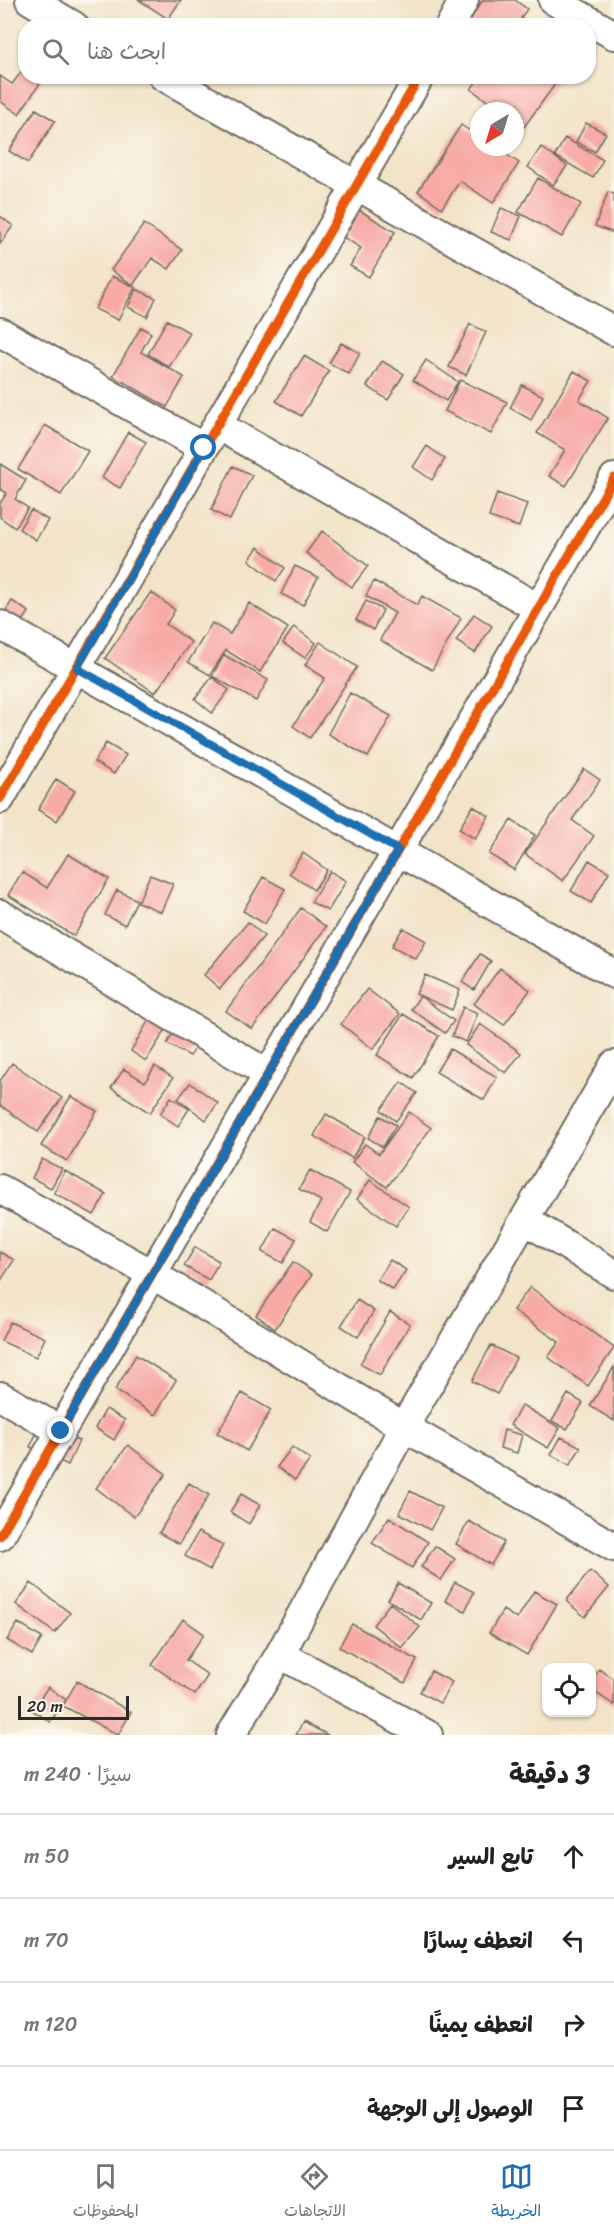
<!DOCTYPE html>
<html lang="ar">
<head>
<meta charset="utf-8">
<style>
  :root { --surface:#fff; --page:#f6f6f6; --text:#222; --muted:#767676; --line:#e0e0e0; --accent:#1f6fb2 }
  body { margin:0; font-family:Sriracha,"Playpen Sans Arabic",sans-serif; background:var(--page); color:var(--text); direction:rtl }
  .controls { position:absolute; right:18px; bottom:18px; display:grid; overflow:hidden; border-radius:12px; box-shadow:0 2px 4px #0004 }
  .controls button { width:54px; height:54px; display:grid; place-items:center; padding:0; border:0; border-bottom:2px solid var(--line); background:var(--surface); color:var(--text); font:30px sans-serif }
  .compass { position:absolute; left:470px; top:102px; width:54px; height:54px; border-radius:50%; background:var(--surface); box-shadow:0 2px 4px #0004; rotate:218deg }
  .scale { position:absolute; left:18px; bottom:15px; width:111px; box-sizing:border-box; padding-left:6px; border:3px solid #2b2b2b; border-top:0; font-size:16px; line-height:21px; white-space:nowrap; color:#2b2b2b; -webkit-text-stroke:4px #fbf7ec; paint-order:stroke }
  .stop { position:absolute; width:18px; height:18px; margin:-14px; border:4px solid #1f6fb2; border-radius:50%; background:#fff }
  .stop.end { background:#1f6fb2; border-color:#fff; box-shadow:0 2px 6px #0008 }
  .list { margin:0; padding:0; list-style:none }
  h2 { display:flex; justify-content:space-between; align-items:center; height:78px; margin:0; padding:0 24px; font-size:26px }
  h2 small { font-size:20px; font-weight:400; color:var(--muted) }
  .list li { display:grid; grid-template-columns:39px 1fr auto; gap:18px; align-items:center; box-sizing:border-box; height:84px; padding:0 24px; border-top:2px solid var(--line) }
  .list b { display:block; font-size:22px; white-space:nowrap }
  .list em { font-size:20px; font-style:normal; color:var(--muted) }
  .icon { flex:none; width:33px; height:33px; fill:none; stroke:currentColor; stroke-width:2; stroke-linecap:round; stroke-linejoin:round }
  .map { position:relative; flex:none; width:614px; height:1735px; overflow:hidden; direction:ltr }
  .search { position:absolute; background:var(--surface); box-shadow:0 2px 4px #0004; left:18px; right:18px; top:18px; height:66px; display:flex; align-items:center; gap:15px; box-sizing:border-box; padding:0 21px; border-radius:24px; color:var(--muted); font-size:22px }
  .sheet { height:414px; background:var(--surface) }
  nav { display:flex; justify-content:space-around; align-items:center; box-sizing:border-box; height:84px; border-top:2px solid var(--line); background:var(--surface); font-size:16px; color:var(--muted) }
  nav a { display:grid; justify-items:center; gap:3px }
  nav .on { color:var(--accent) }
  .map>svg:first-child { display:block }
  .building { fill:#f7aaa6 }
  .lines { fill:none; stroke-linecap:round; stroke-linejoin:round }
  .street-casing { stroke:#716c62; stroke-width:32 }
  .street { stroke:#fff; stroke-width:28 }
  .cycleway-casing { stroke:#fbf7ec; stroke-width:13 }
  .cycleway { stroke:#e8590c; stroke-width:9 }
  .route { stroke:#1f6fb2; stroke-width:8 }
</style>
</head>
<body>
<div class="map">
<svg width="614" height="1735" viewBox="0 0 614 1735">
  <rect width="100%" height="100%" fill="#fbf7ec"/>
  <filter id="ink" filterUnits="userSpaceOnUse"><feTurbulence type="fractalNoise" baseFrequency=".0167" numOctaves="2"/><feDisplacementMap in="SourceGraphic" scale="12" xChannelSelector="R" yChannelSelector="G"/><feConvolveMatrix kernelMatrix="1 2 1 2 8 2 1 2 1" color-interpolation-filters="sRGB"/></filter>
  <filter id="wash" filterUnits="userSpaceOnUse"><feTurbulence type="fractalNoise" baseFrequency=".008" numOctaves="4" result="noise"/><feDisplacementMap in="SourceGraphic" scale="24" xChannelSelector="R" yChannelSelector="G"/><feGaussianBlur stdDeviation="1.35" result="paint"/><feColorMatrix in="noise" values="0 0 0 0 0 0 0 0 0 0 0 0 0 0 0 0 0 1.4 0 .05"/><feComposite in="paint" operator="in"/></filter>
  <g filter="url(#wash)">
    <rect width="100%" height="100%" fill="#f3e4c9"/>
    <g id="blocks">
      <!-- building -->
      <path class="building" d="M139,0H181L168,19Z
        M483,0H515L527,9L521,18L532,26H477L469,20Z
        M26,66V76H45L19,114L0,101V76L12,84Z
        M481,76H561L524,127L515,121V111H501L471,89Z
        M36,109L55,121L28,163L9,151Z
        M586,123L606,133L595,152L576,142Z
        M461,125L479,137V147H495L519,163L493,203L460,181L442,208L418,191Z
        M565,138L603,160L593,178L555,156Z
        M541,147L567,166L553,185L528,167Z
        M538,178L581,204L562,237L518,212Z
        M608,192L614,194V233L595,226Z
        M501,208L521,216L511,240L491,232Z
        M359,210L395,232L369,277L350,266L361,248L343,237Z
        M0,216L13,226L0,244Z
        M144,224L182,250L169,269L152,258L133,285L111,270Z
        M112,276L135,287L118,320L95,309Z
        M136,289L156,298L147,317L128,307Z
        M167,320L190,333L169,367L148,354Z
        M470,324L486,332L466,375L449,367Z
        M141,327L151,333L141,352L184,377L167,407L113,376Z
        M341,343L360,353L349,374L329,363Z
        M304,356L329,371L301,416L276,401Z
        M426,360L458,382L446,401L413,380Z
        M382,361L404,374L388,400L367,386Z
        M574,371L591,381L579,400L608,418L566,486L549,476L565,450L537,433Z
        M460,380L507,402L491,434L445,411Z
        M522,385L543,396L531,420L510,408Z
        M45,425L88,451L61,495L18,469Z
        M128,432L146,442L120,488L102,478Z
        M427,446L445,459L432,480L413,467Z
        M0,464L26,480L15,499L28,508L15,528L0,517V503L7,493L0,489Z
        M233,466L252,475L230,520L211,510Z
        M497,493L527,504L519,527L489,517Z
        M31,510L48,520L36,540L19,529Z
        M322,531L368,566L352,587L306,553Z
        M258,547L285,568L276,581L249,560Z
        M295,566L318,577L303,605L281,594Z
        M374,581L417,605L422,596L461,618L432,670L380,640L395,613L366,596Z
        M151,592L175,610L166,624L191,642L155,693L105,658Z
        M12,601L29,612L15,633L0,619Z
        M366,601L383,610L373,630L356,620Z
        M249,603L288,628L260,672L226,650L210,675L188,662L212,623L230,634Z
        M474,614L492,626L475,653L456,641Z
        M294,627L316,643L305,658L283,643Z
        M320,642L357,667L310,738L293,726L325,678L305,665Z
        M224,655L268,680L256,701L212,676Z
        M212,677L229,690L212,713L195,699Z
        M350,693L391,716L368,757L328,734Z
        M106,743L126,755L114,774L94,762Z
        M584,769L600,780L572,820L594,836L563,881L525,854Z
        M56,779L75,791L57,821L38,810Z
        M473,806L489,816L475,839L459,829Z
        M511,820L535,835L514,870L489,854Z
        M303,853L327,870L314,890L289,873Z
        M68,854L109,879L74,936L8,895L22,872L47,888Z
        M589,860L609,872L591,903L571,891Z
        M330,871L346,881L328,911L311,902Z
        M150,875L173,884L161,912L138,902Z
        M263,877L285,889L265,924L243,911Z
        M117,890L137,900L125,925L105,915Z
        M301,908L326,927L252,1029L226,1011Z
        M248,922L264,936L220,989L204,975Z
        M403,928L426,941L416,959L392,946Z
        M480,954L491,961L474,990L462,982Z
        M500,968L530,990L504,1025L474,1004Z
        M425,975L460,990L452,1010L416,994Z
        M367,989L400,1014L373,1049L341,1024Z
        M420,996L454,1021L445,1033L411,1009Z
        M463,1007L478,1013L466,1042L452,1036Z
        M403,1014L439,1036L413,1078L377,1055Z
        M151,1016L168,1026L146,1061L131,1051Z
        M178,1024L201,1036L190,1056L167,1044Z
        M480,1024L521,1053L506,1073L466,1045Z
        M450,1049L497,1077L484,1100L436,1072Z
        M12,1063L62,1098L38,1132L0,1105V1081Z
        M155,1066L173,1078L150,1113L111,1088L124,1069L145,1082Z
        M401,1082L417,1093L396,1121L381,1110Z
        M190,1083L218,1103L206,1120L178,1099Z
        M71,1096L97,1111L67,1161L41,1146Z
        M171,1097L189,1109L178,1126L160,1114Z
        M409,1112L431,1128L387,1187L352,1162L365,1144L379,1154Z
        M326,1114L365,1137L352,1158L314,1136Z
        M380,1116L396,1125L383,1147L368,1138Z
        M42,1159L62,1169L51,1188L32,1178Z
        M310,1170L350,1192L327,1232L310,1222L321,1201L299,1189Z
        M65,1171L106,1194L94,1215L54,1193Z
        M370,1180L409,1207L396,1226L357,1199Z
        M275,1228L296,1239L283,1263L262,1252Z
        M195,1247L219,1261L209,1280L184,1266Z
        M0,1252L14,1260L0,1282Z
        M390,1260L406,1270L393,1290L377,1280Z
        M293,1262L312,1275L275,1329L256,1315Z
        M530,1287L614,1348L588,1386L548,1357L559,1342L513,1310Z
        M357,1300L374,1311L358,1337L341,1326Z
        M390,1312L410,1324L380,1375L360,1364Z
        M10,1322L45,1338L36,1357L1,1341Z
        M491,1345L516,1358L497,1394L472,1381Z
        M136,1355L176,1380L155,1415L115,1390Z
        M614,1367V1421L590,1406Z
        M242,1393L271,1410L247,1451L217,1433Z
        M568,1394L583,1403L567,1429L552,1421Z
        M522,1405L560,1428L548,1448L510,1425Z
        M106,1409L125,1420L114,1440L95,1428Z
        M41,1424L79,1441L68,1465L30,1447Z
        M504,1430L522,1435L517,1453L500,1448Z
        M561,1437L581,1447L570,1465L551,1455Z
        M128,1445L166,1474L134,1517L96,1488Z
        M292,1447L310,1460L295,1480L277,1467Z
        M189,1483L209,1495L179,1544L159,1533Z
        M410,1491L442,1508L430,1530L399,1513Z
        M241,1494L260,1505L249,1524L230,1512Z
        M389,1517L428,1542L412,1568L372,1543Z
        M469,1521L504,1542L491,1565L456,1544Z
        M198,1532L223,1545L210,1570L185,1556Z
        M435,1546L455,1559L441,1580L421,1567Z
        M590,1571L609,1587L585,1617L566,1601Z
        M455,1582L474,1592L465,1611L445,1601Z
        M31,1583L70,1613L55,1633L16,1604Z
        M398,1583L431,1603L421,1620L388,1600Z
        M534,1591L557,1604L527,1655L489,1633L503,1610L517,1619Z
        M390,1603L420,1627L402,1648L373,1625Z
        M183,1619L204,1634L186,1660L208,1675L195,1695L152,1665Z
        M18,1623L42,1638L32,1655L7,1640Z
        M352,1624L417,1660L405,1683L339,1647Z
        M599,1669L614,1679V1705L592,1690V1681Z
        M431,1671L452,1682L440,1703L420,1692Z
        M77,1681L131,1712L118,1735L63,1706Z
        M48,1687L66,1700L50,1722L32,1710Z
        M303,1722L328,1735H296Z"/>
    </g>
  </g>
  <g filter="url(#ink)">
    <use href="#blocks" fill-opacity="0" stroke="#716c62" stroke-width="1.5"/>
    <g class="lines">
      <!-- street casing -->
      <g class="street-casing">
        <path id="street" d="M30,0L74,26
          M553,0L614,35
          M450,26L464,0
          M163,76L614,331
          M0,332L204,448
          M217,425L538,608
          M0,625L614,974
          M0,799L420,76
          M0,914L268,1074
          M0,1189L152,1274L404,1427L614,1547
          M525,1220L614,1274
          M0,1396L61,1431
          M0,1536L614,478
          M280,1654L428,1735
          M231,1735L280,1654L404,1427L614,1065"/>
      </g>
      <!-- street -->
      <use href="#street" class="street"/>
      <!-- cycleway casing -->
      <g class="cycleway-casing">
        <path id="cycleway" d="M0,799L420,76
          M0,1536L614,478"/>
      </g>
      <!-- cycleway -->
      <use href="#cycleway" class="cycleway"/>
    </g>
  </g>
  <g class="lines" filter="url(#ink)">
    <!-- route -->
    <path class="route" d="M61,1431L398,850L77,668L204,448"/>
  </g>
</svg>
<div class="controls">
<button><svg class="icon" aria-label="locate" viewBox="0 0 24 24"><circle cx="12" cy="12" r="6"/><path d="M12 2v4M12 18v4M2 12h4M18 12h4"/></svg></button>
</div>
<svg class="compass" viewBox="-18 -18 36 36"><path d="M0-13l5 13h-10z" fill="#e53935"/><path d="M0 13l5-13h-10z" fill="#767676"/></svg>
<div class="scale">20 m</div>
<div class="stop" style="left:204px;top:448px"></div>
<div class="stop end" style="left:61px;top:1431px"></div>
<div class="search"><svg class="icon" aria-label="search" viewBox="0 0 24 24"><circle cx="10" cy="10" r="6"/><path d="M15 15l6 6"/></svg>ابحث هنا</div>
</div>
<section class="sheet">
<h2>3 دقيقة<small>سيرًا · 240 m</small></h2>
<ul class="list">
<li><svg class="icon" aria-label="ahead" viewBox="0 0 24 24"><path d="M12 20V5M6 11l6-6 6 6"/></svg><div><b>تابع السير</b></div><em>50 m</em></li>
<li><svg class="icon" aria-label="left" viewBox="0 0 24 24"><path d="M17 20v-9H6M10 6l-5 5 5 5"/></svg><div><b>انعطف يسارًا</b></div><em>70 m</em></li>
<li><svg class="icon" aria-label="right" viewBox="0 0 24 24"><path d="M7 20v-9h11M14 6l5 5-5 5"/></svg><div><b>انعطف يمينًا</b></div><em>120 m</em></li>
<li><svg class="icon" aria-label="arrive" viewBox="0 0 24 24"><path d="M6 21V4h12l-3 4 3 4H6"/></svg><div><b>الوصول إلى الوجهة</b></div></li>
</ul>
</section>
<nav>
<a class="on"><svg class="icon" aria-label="map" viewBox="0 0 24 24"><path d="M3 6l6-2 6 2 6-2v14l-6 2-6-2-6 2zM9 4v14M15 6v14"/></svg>الخريطة</a>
<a><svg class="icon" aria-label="directions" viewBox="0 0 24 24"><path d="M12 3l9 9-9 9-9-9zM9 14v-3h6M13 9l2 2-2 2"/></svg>الاتجاهات</a>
<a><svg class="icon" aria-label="saved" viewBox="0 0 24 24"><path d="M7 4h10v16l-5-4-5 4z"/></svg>المحفوظات</a>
</nav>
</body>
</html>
